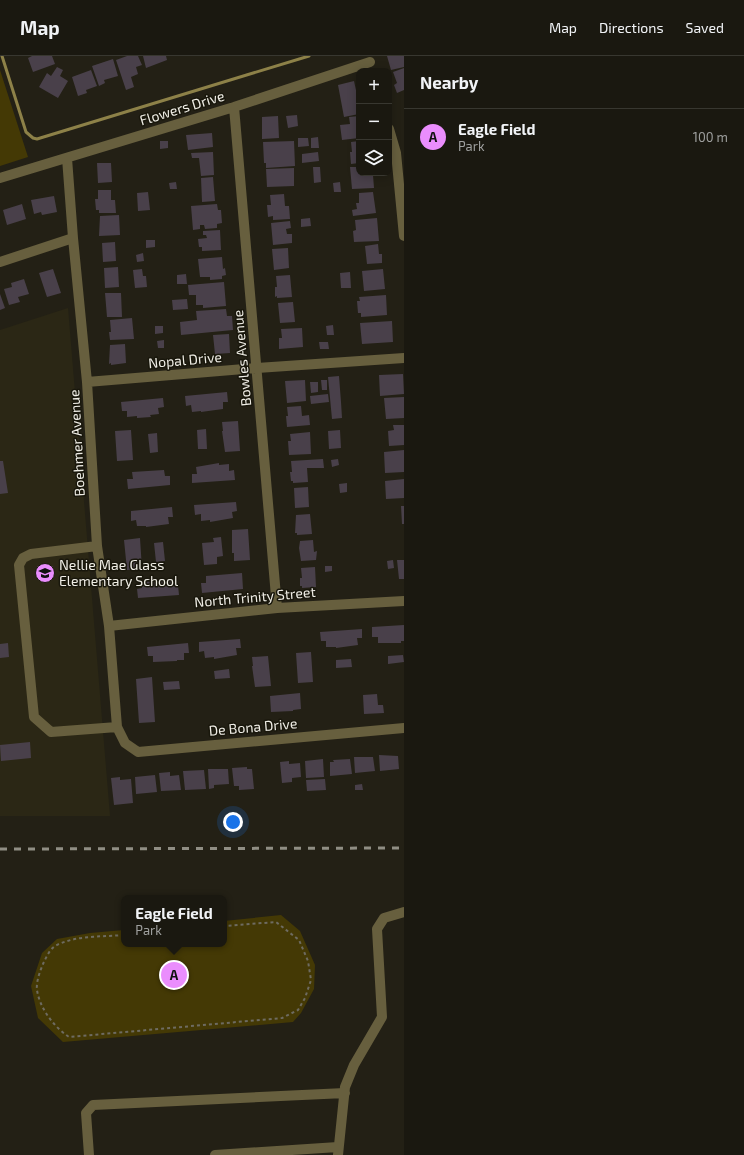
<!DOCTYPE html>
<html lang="en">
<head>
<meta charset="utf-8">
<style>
  :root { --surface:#1a1810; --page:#232119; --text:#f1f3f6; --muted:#9fa09f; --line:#383730; --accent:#ea8dfd }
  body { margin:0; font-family:"Exo 2",sans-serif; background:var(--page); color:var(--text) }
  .controls { position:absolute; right:12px; top:12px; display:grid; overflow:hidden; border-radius:8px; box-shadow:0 2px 10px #0003 }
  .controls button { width:36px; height:36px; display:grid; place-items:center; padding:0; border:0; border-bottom:1px solid var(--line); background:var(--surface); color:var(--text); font:20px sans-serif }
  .you { position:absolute; left:233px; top:766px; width:14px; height:14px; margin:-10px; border:3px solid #fff; border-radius:50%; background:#1a73e8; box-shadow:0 0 0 6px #1a73e833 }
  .badge { display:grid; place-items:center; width:26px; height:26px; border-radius:50%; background:var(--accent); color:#111; font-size:13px; font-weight:700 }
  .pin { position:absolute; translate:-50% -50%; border:2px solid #fff; box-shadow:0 1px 4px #0006 }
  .popup { position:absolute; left:121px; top:839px; width:106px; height:52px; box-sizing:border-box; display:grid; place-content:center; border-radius:8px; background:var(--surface); filter:drop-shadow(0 1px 3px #0005); font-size:13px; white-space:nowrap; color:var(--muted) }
  .popup b { font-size:15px; color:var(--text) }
  .popup::after { content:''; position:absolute; left:50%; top:100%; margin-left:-8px; border:8px solid transparent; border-top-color:var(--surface) }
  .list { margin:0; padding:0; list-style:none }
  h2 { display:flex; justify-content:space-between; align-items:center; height:52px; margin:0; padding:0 16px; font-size:17px }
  h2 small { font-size:13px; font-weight:400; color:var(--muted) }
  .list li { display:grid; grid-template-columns:26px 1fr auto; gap:12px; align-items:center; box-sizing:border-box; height:56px; padding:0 16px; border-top:1px solid var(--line) }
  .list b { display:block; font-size:15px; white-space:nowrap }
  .list p { margin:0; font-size:13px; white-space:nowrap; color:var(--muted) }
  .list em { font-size:13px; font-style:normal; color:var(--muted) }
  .icon { flex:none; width:22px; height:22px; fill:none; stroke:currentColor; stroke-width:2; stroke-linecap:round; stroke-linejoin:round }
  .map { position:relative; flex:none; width:404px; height:1099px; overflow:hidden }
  header { display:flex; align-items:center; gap:24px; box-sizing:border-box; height:56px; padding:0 20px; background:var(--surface); border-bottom:1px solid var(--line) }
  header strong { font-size:19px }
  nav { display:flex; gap:22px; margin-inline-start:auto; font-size:14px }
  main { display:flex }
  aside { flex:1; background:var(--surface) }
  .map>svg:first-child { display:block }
  .built { fill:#2b2715 }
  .green { fill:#443905 }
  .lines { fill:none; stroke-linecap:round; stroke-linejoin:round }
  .stream { stroke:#8d8148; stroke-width:3 }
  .building { fill:#49404a }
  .path { stroke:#6e6b61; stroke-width:2; stroke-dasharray:3 3; stroke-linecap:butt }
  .minor { stroke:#675f3e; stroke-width:10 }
  .rail { stroke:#908e84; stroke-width:3; stroke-dasharray:7 7; stroke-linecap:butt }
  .labels { text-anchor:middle; stroke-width:3; stroke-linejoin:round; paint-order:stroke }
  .street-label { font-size:14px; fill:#f0eee6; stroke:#19170c }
  .poi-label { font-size:14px; fill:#f0eee6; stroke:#19170c; text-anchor:start }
</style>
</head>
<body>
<header>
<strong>Map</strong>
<nav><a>Map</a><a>Directions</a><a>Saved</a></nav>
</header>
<main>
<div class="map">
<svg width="404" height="1099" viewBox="0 0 404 1099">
  <rect width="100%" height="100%" fill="#232015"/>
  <!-- built -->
  <path class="built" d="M68,252L110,760H0V274Z"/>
  <!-- green -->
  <path class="green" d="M0,14L28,101L0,110Z
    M281,859L300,875L315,909L314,933L301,957L293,966L63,986L38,962L31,930L42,897L57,883L90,877L124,874V888H224V865Z"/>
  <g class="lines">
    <!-- stream -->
    <path class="stream" d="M2,0L26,76L33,82L37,83L309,0"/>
  </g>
  <!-- building -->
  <path class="building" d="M32,0H52L55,8L33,16L28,2Z
    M127,0H138L142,9L136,11L138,18L131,21L134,31L126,34L116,4Z
    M143,0H166L167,4L146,12Z
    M387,0H404V11L391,14Z
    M113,3L118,20L104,24L105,27L99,30L92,10Z
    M57,11L63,14L60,20L68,25L58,42L39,31L47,17L51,20Z
    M404,12V34L397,37L394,29L397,27L393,16Z
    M91,14L97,30L86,34L87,37L78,40L72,21Z
    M354,25L359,48V58L344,61L338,29Z
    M297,59L298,70L288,72L286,60Z
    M278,60L279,82L262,83V61Z
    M359,60V82L342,84L340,69L350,68L349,61Z
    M212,77L213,91L188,94L186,79Z
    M318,81L319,92H311V82Z
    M298,82H308L309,90L298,91Z
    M160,85H168V92L160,93Z
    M294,85L295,110L266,112V107H264L263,86Z
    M359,85V107L351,108L350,96H352L351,86Z
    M213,96L214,119L201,120L199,102H192L191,97Z
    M318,96L319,105L302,107V98Z
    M97,107H111L112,126L98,127Z
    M313,111H320L321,126L314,127Z
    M350,111H359V117H369L370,119H373L374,132L352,133Z
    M294,112V130L267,131L266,113Z
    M213,121L215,145L202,146L201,122Z
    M176,126L177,133H170L169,127Z
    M340,126L341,136H334L333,127Z
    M98,134H111V144H115L116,157H99V154H96L95,143H98Z
    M148,136L150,154L138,155L137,137Z
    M373,136L376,157L353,160L352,154L357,153L356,147H359V137Z
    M284,138L285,150H289L290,163L273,164V160L268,161L267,149H271L270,139Z
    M54,140L57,156L42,159L41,156L34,158L31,144Z
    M22,148L26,163L7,169L3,154Z
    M217,148L218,154H221L222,167L217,168V172L205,173L204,169H200V173L193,174L191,150Z
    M119,159L120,179L99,180L100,160Z
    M310,162L311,170L301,171V163Z
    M377,162L379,185L354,186L353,175L356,174L355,164Z
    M290,165L291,172L286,173L287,178H292V187L273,189L271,167Z
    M220,174L221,194L202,195V191H199L198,183L207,182L206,179H203V175Z
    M146,184H155V191L146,192Z
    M115,186L116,205L103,206L102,187Z
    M378,188L379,198H382V207L367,208L365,190Z
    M288,192L289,212L274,214L272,193Z
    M143,197L144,205L137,206L136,199Z
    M222,201L223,213L225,212L226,219L222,220V223L210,224V221H200L198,203Z
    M118,211L119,231L105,232L104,212Z
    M53,213L61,237L47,241L39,217Z
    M142,213L143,220H146L147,231L135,232L133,214Z
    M383,213L385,233L364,235L362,215Z
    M350,216L351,232H341L340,217Z
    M186,218L187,228H177V219Z
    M290,219L292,241L277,242V240L275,241V231H277L276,220Z
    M24,223L29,238L18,241L20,246L9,249L4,233L12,231L11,227Z
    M224,226L226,250L203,252V249H196V239H189L188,229Z
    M105,237H121L122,261H107Z
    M0,238L5,252L0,254Z
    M386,239L387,259L361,261V257H358L357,245H360L359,241Z
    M187,243L188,253L173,254L172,244Z
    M293,246L295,266L280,267L278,247Z
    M226,253L227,260H232L233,274L181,279L180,266L197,264L196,255Z
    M132,262L134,283L110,284L109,276H111L110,264Z
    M392,265L393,286L362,288L360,267Z
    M333,269L334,279H327L326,270Z
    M155,270H163V277L155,278Z
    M302,272L303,291L279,293V282H282L281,273Z
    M229,278L230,297L215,298L213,279Z
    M164,284V292H158L157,285Z
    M319,286H328L329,293H320Z
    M125,288L126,307L111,309V307L109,308L110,289Z
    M403,318L404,338L380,340L379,319Z
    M339,320L341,346H333H341L342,362L332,363L328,321Z
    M305,324L306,345L287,347L285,325Z
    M321,324H327V334H322Z
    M310,326H318V336L311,337Z
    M227,336L228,346H223V353L201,356V355L192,356L191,349L186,350L185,340Z
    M328,338L329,346L311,348L310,340Z
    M404,341V362L386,363L384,342Z
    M163,342L164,351L158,352L159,358L150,359L151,361L137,362V360L127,361V355H122L121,346Z
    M301,350L302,360L309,359L310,369L287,371L286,360H288L287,351Z
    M238,365L240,395L225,396L222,375H223L222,366Z
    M393,369H404V389L389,390L388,375L394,374Z
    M206,373L207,393H198L197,374Z
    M131,374L133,404L117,405L115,375Z
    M340,374L341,392L329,393L328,375Z
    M310,376L311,398L289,399L288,385H291L290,378Z
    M157,377L158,396L150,397L148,378Z
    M404,394V416L385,417L384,396Z
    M323,403L324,412H307L308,426L293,427V425H291L290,416H292L291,405Z
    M338,403L339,409L332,411L331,404Z
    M0,405H3L8,437L0,438Z
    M219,407V409L229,408V415L234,414L235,424L192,427V418H197L196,411Z
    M164,414L165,420H170V429L128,433L127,423H133L132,416Z
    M404,423V442L386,443L385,425Z
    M347,427V436L340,437L339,428Z
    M308,431L309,451L295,452L294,432Z
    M236,446L237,455L232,456L233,462L210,466V464L201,465V458L195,459L194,449Z
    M401,450H404V468H402Z
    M172,451L173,461H168L169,468L146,471V470H137L136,464L131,465V455Z
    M310,458L312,478L297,479V477H295L296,459Z
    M248,473L250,504L234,505V497H232V474Z
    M221,481L223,500L217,501V508L204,509L202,487L214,486L213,482Z
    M140,482L142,513L127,514L124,484Z
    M313,484L314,496L317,495L316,504L301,505L299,492L300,485Z
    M163,486L165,505L156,506L154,487Z
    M393,504L394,512L388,513L387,505Z
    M397,504H404V523H399Z
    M325,510H332V515L325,516Z
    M315,511L316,531L302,532V530H300V522H302L301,512Z
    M242,517L243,533L202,537L201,527H206V520Z
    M173,523L174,529H178L179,539L138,542L137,533L142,532V526Z
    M404,569V585H401V587H378V581H372V571Z
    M362,573V582H357L358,589L336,592V591H326V585H321L320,576Z
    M240,583L241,592H236L237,599L214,603V601L205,602L204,595L199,596V586Z
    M8,587L9,601L0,602V588Z
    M188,587L189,597H184V604H177V605L153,606V600H148L147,591Z
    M311,596L313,626L298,627L296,597Z
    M403,599L404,606L388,608V600Z
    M268,600L271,630L255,631L252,610H253L252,601Z
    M351,603L352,611L336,612V604Z
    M229,613L230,622L215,623L214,615Z
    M152,621L155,666L139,667L136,623Z
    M179,625L180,633L164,634L163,626Z
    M300,637L301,653L293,654V655L271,656L270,640Z
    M377,638L378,649H383L384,657L364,658L363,639Z
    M30,686L31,702L1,705L0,689Z
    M379,699L398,700L399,713L380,715Z
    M354,701H373L375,715L355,717Z
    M323,703L324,721L306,722L305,705Z
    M350,703L352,718L330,720V706H334L333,704Z
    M289,705V708L300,707L301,721L292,722V726L282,727L280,706Z
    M247,711V713H252L254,733L239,734V730H234L232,712Z
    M208,713H228L229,728L214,729V732L209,733Z
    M204,714L206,733L185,734L183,715Z
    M170,716V720L179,719L181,734L161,735L159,717Z
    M155,719L157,736L136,738L135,721Z
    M120,721V724L131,723L133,747L114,749L111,722Z
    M325,723L326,734L307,735L306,724Z
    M362,728L363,734H355V729Z"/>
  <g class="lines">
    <!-- path -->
    <path class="path" d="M124,879C102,881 75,879 55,890C49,894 46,902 43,908C40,915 36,926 37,934C40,953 54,971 69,981L282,962L298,954L305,942L311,924L308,905L299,884L276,866L224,870"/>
    <!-- minor -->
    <path class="minor" d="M234,51L277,552
      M389,73L396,97L404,180
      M67,102L73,182L87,326L97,490L109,570L117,671L125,687L138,696L404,672
      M0,122L234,51L370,6
      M0,206L73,182
      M87,326L257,312L404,302
      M97,490L31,498L23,502L19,509L34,661L51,676L117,671
      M109,570L277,552L404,545
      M89,1099L86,1057L93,1049L345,1037
      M215,1099L338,1091
      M338,1099L345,1031L354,1009L382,961L377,873L384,862L404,856"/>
    <!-- rail -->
    <path class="rail" d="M0,793L404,792"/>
  </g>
  <!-- icons -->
  <defs>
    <g id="school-disc" transform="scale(1)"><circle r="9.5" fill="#ea8dfd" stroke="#19170c"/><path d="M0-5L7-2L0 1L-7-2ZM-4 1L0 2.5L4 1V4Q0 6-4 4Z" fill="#111"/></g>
  </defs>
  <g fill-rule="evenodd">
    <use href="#school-disc" x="45" y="517"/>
  </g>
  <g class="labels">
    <!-- street labels -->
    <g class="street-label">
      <text transform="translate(182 52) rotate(-17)" y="5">Flowers Drive</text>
      <text transform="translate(242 302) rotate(-95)" y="5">Bowles Avenue</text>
      <text transform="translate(185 304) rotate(-5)" y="5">Nopal Drive</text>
      <text transform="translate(77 387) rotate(-93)" y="5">Boehmer Avenue</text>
      <text transform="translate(255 541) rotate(-5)" y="5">North Trinity Street</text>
      <text transform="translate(253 671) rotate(-5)" y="5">De Bona Drive</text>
    </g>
    <!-- poi labels -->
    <g class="poi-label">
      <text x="59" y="514">Nellie Mae Glass<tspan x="59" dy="16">Elementary School</tspan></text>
    </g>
  </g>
</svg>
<div class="controls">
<button>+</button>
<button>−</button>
<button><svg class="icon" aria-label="layers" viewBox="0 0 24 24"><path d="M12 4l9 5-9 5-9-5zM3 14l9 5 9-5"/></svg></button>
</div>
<div class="you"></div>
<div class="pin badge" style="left:174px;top:919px">A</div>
<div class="popup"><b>Eagle Field</b>Park</div>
</div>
<aside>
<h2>Nearby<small></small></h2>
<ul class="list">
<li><span class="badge">A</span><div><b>Eagle Field</b><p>Park</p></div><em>100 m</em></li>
</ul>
</aside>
</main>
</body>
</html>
